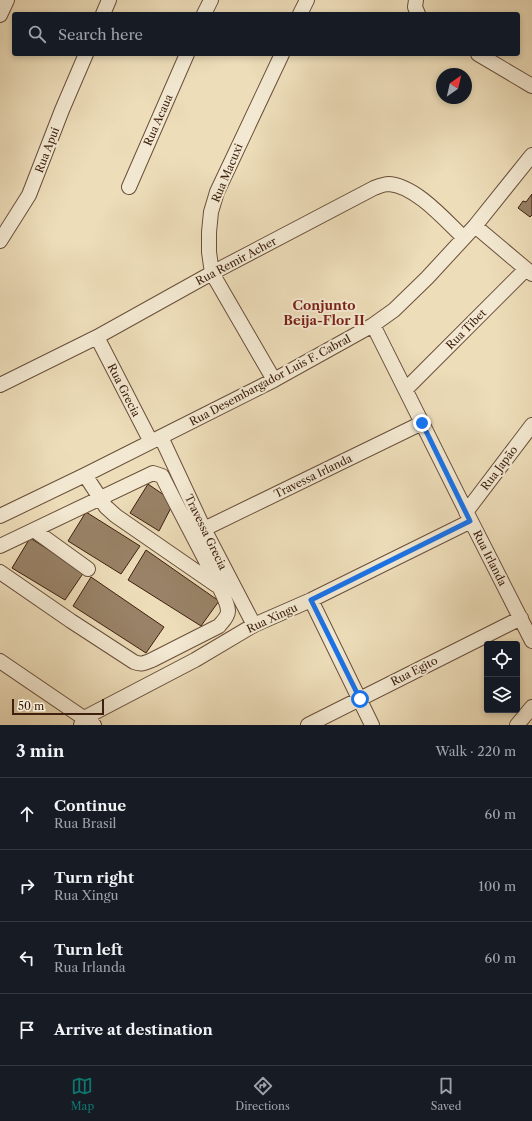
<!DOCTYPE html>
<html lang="en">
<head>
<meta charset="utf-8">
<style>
  :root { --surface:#171b24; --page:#20242c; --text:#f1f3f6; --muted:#9ea1a6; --line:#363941; --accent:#0f766e }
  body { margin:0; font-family:"Libre Caslon Text",serif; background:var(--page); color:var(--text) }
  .controls { position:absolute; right:12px; bottom:12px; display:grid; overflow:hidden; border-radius:4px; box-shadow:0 2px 6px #0003 }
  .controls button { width:36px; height:36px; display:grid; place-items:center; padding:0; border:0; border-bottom:1px solid var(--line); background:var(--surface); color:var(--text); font:20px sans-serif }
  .compass { position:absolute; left:436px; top:68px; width:36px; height:36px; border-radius:50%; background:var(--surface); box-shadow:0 2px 6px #0003; rotate:34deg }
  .scale { position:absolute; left:12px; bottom:10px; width:92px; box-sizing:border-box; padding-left:4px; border:2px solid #3e200f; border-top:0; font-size:11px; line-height:14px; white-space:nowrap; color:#3e200f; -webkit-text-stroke:3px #f3e9d2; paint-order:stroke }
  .stop { position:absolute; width:12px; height:12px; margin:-9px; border:3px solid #1a73e8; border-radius:50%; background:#fff }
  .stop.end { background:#1a73e8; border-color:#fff; box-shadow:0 1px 4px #0008 }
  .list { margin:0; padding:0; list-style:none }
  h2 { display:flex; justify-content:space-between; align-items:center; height:52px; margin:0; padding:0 16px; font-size:17px }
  h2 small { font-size:13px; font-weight:400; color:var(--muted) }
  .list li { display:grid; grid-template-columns:26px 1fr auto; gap:12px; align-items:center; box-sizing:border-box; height:72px; padding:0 16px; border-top:1px solid var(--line) }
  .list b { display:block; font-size:15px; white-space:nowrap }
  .list p { margin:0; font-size:13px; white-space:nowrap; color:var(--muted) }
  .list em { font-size:13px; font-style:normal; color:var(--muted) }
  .icon { flex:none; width:22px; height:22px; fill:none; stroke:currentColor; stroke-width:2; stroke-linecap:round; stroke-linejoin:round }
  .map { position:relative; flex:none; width:532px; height:725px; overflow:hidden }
  .search { position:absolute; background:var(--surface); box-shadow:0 2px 6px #0003; left:12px; right:12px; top:12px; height:44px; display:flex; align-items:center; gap:10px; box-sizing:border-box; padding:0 14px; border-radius:4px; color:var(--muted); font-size:15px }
  .sheet { height:340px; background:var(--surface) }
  nav { display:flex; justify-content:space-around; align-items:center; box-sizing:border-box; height:56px; border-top:1px solid var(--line); background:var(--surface); font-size:11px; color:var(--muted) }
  nav a { display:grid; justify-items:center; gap:2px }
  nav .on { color:var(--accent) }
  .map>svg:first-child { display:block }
  .building { fill:#998267; stroke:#3e200f }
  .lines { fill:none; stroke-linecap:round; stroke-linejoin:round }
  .minor-casing { stroke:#6a4f3a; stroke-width:16 }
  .minor { stroke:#f3e9d2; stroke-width:14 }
  .route { stroke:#1a73e8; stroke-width:5 }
  .labels { text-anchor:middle; stroke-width:4; stroke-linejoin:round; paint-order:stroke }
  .street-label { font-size:11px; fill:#3e200f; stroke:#f3e9d2 }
  .quarter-label { font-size:13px; font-weight:bold; fill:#7a1f14; stroke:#f3e9d2 }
</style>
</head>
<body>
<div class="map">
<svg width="532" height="725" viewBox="0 0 532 725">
  <rect width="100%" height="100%" fill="#edddb9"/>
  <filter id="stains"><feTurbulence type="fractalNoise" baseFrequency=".005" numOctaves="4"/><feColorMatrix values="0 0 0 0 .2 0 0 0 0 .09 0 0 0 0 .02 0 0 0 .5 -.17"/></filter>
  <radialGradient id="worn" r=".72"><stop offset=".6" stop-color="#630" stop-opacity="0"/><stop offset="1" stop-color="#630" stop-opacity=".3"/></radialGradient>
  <!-- building -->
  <path class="building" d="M532,194V215L530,217L518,208L523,201L526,202Z
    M148,484L174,502L159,531L130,513Z
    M86,512L140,546L121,574L68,541Z
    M30,538L84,572L65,600L12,568Z
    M146,550L219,601L201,626L128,580Z
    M91,577L164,627L146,653L73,606Z"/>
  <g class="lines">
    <!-- minor casing -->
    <g class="minor-casing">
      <path id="minor" d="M416,0L415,7L418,14
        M103,14L109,0
        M204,14L211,0
        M300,14L307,0
        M0,15L7,0
        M478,54L532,86
        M129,187L187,54
        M475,226L532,274
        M0,241L29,195L62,110L86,54
        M373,325L471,521L532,641
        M97,337L151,442
        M274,380L212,273L209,252V232L211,212L217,192L282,54
        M0,385L97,337L212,273L374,188C379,186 384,184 389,184C416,186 445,220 464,238
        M406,389L526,269
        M161,437L204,529L254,625
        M85,475L106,507L116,516L216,585
        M466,512L532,425
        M0,516L85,475L274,380L373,325L394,310L427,278L475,226L532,155
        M204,529L422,423
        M34,530L88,569
        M0,546L153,473L162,476C179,510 197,543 214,577C218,585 228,602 228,611C228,617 222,622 219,626L152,660C145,663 141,665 134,662L71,621L0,572
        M311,600L372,725
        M0,661L94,725
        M81,725L84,718L195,660L254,625L311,600L471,521
        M308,725L521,618
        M517,725L532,707"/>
    </g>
    <!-- minor -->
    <use href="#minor" class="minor"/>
  </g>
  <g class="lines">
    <!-- route -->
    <path class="route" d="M360,699L311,600L470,521L422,423"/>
  </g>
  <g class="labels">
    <!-- street labels -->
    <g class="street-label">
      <text transform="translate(158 120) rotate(-66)" y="4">Rua Acaua</text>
      <text transform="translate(47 150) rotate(-69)" y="4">Rua Apui</text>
      <text transform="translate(227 173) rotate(-67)" y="4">Rua Macuxi</text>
      <text transform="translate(236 261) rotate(-28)" y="4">Rua Remir Acher</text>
      <text transform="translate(466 329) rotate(-45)" y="4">Rua Tibet</text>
      <text transform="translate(270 380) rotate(-28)" y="4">Rua Desembargador Luis F. Cabral</text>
      <text transform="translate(124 390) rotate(63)" y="4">Rua Grecia</text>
      <text transform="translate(499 468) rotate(-53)" y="4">Rua Japão</text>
      <text transform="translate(313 476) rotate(-26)" y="4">Travessa Irlanda</text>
      <text transform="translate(206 532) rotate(64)" y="4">Travessa Grecia</text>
      <text transform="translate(490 558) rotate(63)" y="4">Rua Irlanda</text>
      <text transform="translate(272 618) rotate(-25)" y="4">Rua Xingu</text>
      <text transform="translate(414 671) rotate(-27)" y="4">Rua Egito</text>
    </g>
    <!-- quarter labels -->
    <g class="quarter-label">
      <text x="324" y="310">Conjunto<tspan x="324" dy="15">Beija-Flor II</tspan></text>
    </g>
  </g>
  <rect width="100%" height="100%" filter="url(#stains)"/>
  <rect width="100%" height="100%" fill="url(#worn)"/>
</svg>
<div class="controls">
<button><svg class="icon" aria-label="locate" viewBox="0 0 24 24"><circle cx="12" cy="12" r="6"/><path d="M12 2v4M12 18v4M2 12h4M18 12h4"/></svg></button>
<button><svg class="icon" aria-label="layers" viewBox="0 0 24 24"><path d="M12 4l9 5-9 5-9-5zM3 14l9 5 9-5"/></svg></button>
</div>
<svg class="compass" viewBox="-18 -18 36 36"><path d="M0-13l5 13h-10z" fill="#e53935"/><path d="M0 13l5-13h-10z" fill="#9ea1a6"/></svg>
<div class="scale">50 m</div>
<div class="stop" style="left:360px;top:699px"></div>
<div class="stop end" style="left:422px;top:423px"></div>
<div class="search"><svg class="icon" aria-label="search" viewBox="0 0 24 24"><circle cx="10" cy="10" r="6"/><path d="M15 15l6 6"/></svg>Search here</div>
</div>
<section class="sheet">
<h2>3 min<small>Walk · 220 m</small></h2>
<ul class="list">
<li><svg class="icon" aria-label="ahead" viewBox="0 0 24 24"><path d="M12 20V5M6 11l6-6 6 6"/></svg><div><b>Continue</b><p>Rua Brasil</p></div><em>60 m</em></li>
<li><svg class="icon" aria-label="right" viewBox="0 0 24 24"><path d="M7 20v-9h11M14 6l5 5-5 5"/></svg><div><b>Turn right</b><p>Rua Xingu</p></div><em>100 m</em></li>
<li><svg class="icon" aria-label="left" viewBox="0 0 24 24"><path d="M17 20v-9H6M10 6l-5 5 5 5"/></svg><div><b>Turn left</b><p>Rua Irlanda</p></div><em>60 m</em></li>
<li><svg class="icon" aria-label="arrive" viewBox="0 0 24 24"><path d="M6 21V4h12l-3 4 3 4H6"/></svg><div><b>Arrive at destination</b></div></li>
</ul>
</section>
<nav>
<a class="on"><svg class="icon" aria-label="map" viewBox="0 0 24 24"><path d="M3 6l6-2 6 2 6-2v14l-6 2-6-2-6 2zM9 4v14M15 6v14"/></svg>Map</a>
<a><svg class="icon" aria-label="directions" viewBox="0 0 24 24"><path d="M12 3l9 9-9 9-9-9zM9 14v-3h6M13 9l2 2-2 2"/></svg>Directions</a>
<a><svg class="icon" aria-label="saved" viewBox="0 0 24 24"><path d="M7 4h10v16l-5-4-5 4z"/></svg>Saved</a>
</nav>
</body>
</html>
